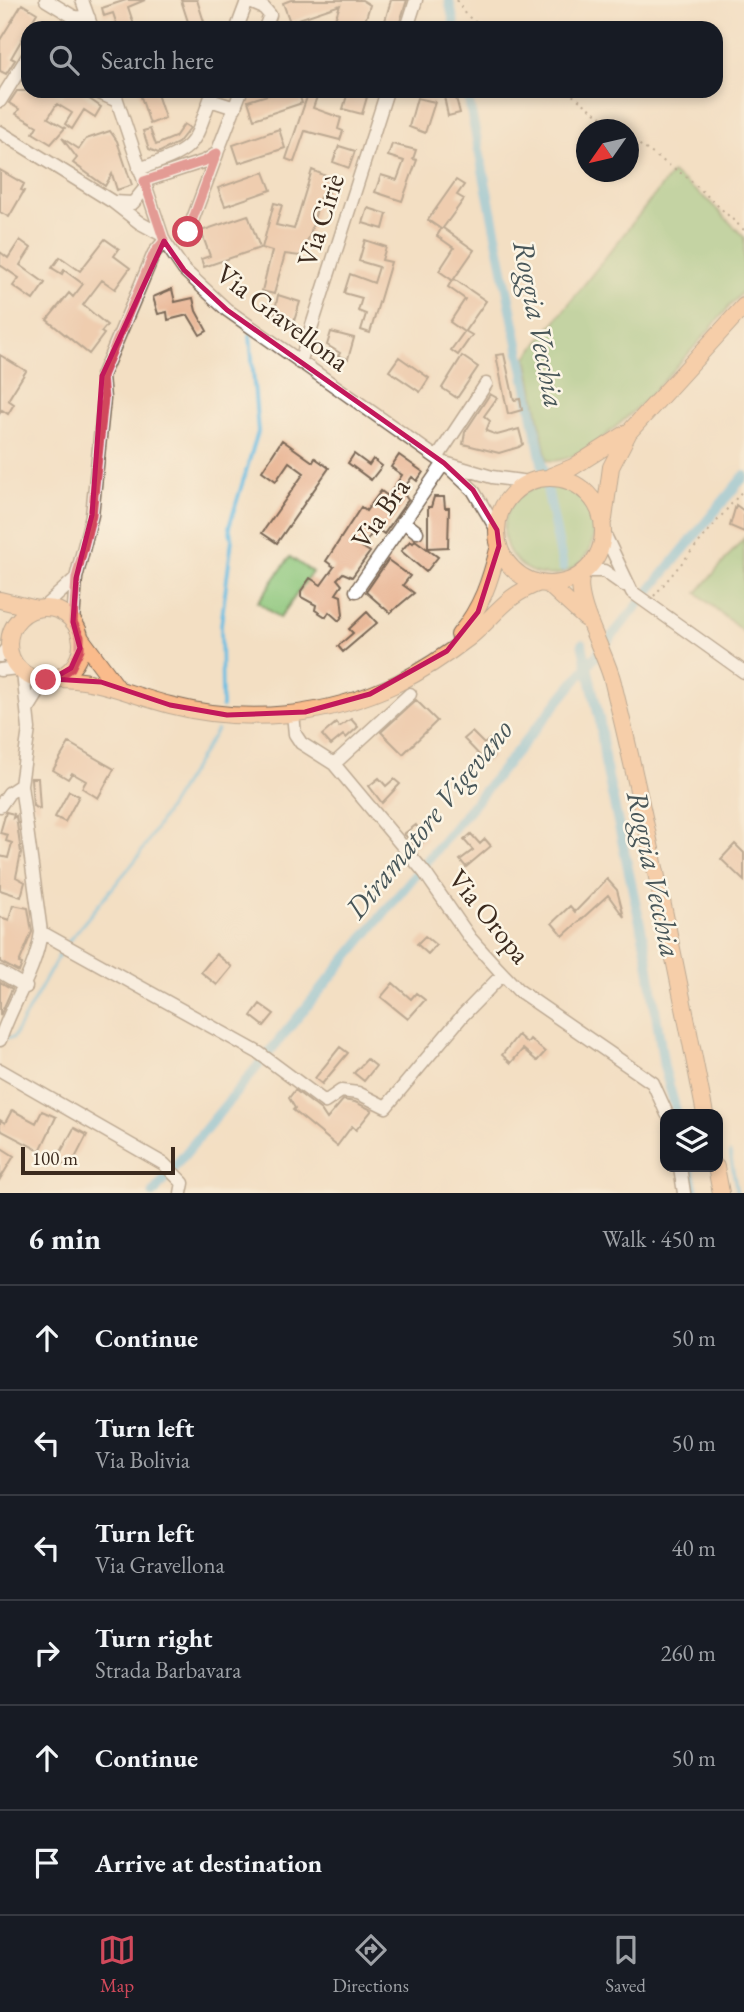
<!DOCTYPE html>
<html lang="en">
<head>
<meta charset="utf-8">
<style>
  :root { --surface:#171b24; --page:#242831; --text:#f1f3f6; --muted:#9ea1a6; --line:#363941; --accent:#d1495b }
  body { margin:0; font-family:"EB Garamond",serif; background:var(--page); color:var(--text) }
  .controls { position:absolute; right:21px; bottom:21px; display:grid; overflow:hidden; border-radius:14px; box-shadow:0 4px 10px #0003 }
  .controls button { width:63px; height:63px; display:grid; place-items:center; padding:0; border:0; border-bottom:2px solid var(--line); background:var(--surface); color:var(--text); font:35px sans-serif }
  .compass { position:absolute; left:576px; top:119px; width:63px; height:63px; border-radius:50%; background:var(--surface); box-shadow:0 4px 10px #0003; rotate:236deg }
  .scale { position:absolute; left:21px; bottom:18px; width:154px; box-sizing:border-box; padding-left:7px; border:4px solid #3b2a1e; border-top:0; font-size:19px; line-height:24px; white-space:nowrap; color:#3b2a1e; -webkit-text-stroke:5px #fcf5e5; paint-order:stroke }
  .stop { position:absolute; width:21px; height:21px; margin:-16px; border:5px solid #d1495b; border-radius:50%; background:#fff }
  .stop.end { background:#d1495b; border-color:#fff; box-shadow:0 2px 7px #0008 }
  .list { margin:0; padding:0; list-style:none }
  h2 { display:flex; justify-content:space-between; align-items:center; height:91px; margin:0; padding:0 28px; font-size:30px }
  h2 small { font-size:23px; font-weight:400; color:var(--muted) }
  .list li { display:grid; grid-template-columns:46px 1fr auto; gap:21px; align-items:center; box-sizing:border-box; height:105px; padding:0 28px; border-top:2px solid var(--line) }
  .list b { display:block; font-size:26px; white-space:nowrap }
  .list p { margin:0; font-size:23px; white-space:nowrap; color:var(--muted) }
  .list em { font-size:23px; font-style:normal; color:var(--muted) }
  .icon { flex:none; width:38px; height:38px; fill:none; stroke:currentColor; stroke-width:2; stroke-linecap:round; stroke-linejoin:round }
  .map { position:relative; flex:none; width:744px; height:1193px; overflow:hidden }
  .search { position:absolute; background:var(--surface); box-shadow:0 4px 10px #0003; left:21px; right:21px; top:21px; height:77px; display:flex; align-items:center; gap:18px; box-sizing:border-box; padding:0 24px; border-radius:21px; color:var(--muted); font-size:26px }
  .sheet { height:721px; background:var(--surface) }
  nav { display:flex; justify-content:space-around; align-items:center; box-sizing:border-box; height:98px; border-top:2px solid var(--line); background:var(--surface); font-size:19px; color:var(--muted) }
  nav a { display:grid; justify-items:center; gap:4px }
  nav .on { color:var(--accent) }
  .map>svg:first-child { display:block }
  .green { fill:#8cc67b; stroke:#64784c; stroke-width:2 }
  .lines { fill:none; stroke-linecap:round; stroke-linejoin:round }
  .stream { stroke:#66bde3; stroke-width:3.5 }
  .canal { stroke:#66bde3; stroke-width:10 }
  .building { fill:#eab898 }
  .minor-casing { stroke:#7b6958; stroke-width:15 }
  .major-casing { stroke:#7b6958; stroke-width:18 }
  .path { stroke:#7b6958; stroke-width:2; stroke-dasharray:2 5; stroke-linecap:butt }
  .minor { stroke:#fff; stroke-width:12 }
  .major { stroke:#fabb8b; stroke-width:16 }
  .route { stroke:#d1495b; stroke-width:9 }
  .marked { fill:none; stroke:#c2185b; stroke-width:5; stroke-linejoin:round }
  .labels { text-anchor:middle; stroke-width:5; stroke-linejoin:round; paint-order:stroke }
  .street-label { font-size:28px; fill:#3b2a1e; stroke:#fcf5e5 }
  .water-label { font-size:30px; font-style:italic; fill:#485659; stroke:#fcf5e5 }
</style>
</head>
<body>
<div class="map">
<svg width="744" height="1193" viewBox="0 0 744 1193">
  <rect width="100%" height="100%" fill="#fcf5e5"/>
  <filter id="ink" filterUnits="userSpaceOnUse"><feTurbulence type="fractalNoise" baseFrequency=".0143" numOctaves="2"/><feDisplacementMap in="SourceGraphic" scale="14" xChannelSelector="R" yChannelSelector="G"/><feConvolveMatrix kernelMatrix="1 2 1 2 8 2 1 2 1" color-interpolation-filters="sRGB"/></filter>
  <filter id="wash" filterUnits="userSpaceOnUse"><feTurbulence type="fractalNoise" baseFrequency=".00686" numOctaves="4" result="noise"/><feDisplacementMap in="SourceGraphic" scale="28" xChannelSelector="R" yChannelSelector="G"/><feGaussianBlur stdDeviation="1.57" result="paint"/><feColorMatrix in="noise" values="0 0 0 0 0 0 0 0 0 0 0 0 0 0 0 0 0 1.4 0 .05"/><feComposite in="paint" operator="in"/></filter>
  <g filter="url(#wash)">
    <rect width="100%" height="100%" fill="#f3dfc3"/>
    <!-- green -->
    <path class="green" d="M672,173L709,201L744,237V290C710,327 597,472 547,460L527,357Z
      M504 530a45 45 0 1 1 90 0a45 45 0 1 1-90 0Z
      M744,538V631L743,632L697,593Z
      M290,557L312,572L280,618L258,602Z"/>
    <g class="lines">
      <!-- stream -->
      <path class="stream" d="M222,707L221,625L232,539L229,527L258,432L250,335
        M67,943L138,857L217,730
        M4,1038H13L63,948
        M730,1153L737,1193"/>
      <!-- canal -->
      <path class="canal" d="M449,0L455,28
        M467,91L563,567
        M582,644L600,722L605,763L647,955L664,1067L677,1114
        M689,1167L694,1193
        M153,1193L744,476"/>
    </g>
    <g id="blocks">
      <!-- building -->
      <path class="building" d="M126,0H145L128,7L135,28H118L113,13L104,16L102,8Z
        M181,0H197L206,28H190Z
        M291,0H362L370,5L363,28H332L340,5L290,22L283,3Z
        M391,0H407L398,28H383Z
        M22,4L37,13L11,58L15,60L6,74L0,71V40Z
        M17,91H51L62,97L66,91H78L101,107L95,117L84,110L72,129L65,124L72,113L57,104L48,118L65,128L51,144L33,133L37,126L16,114L19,109L9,103Z
        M139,91H156L165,118L150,124Z
        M280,91H298L302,103L254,119L248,101Z
        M309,91H319L313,108L341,118L338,129L343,131L340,140L305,131L294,162L286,159Z
        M348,92L367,97L362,114L343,109Z
        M455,94L460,113L448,116L444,96Z
        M417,98L435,102L425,133L409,127Z
        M184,124L190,128L178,143L158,153L149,149L143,131L150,129L156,145L175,137Z
        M279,129L285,148L239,163L233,145Z
        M110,131L117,141L132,185L117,190L112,174L105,186L73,163L77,158L62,138L79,149L86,139Z
        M392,144L416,150L413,159L417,160L402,201L375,192L381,175L397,180L404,161L388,156Z
        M339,146L355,151L349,168L333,162Z
        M0,170L24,184L21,190L24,191L9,217L0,212Z
        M312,170L333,179L327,199L320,197L310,235L300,256L285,254L274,294L262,291L272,251L262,248L274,203L282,205L276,225L294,229Z
        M264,172L271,190L225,206L218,188Z
        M456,180L464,185L457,195L464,199L443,228L474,250L454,279L486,301L465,331L472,335L458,355L451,350L464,332L450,322L465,299L448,287L452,280L439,271L454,248L437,236L441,229L428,220Z
        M368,208L387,214L383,229L363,223Z
        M248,215L260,248L204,267L201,259L210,256L201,231Z
        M105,239L119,249L114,256L130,268L115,289L102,280L83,305L107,325L101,332L104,334L89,354L47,320L69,293L73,297L83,284L64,270L62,274L52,268L60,257L80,271Z
        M20,240L31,248L20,265L45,283L33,300L13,286L19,278L0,265V252L8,258Z
        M365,240L386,247L382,260L391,262L370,333L361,330L366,314L358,311L362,298L344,293L350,274L374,283L379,267L359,261Z
        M172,289L175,302L193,298L196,311L207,331L200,335L188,315L168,320L167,312L158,314L153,297Z
        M278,295L300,302L294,321L274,315Z
        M331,332L354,338L348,359L338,356L340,353L327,345Z
        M504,354L514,400L520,399L522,410L508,414L496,355Z
        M0,355L26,371L8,400L14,404L8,414L2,410L0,413Z
        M462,356L478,367L457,398L442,388Z
        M399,357L429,378L420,392L389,371Z
        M490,394L497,398L484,416L490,421L486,431L497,435L519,429L523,444L519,447L499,453L463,444L465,432Z
        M282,440L313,462L315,458L329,468L277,543L262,533L304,473L289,462L276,481L262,471Z
        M354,454L369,465L373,459L382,466L371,480L348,463Z
        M399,455L423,472L417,481L412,477L402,491L408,500L384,534L376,528L362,547L370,552L352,577L343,573L337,579L342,585L336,594L341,596L343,615L339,621L329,612L326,617L315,610L316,605L301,597V591L310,578L321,585L334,567L326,561L361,507L366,511L381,491L388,496L402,475L391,467Z
        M434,497H444L445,508H449L448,547L428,548V507H431Z
        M736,505L744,511V532L730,526Z
        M415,540L438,557L426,572L401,551L410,541L413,543Z
        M388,560L410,576L403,585L414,593L390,613L366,592Z
        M367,612L377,623L343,652L338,646L353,633L349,629Z
        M416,700L437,721L403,754L381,732Z
        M351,719L358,727L346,738L343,735L331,745L322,735L336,723L339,727Z
        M472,732L484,744L490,739L496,745L489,752L494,757L487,763L464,739Z
        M69,743L114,769L98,798L82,788L86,781L72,773L68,779L53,770Z
        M31,778H38L40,809L33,806Z
        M379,778L386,786L394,779L400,784L382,803L369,786Z
        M69,791L79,796L65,822L55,817Z
        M6,812L14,814L13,818L16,816L21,853L16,877L25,882L21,897L0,890V856L8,858L12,843L6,841L8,835L0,833Z
        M416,825L427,839L416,847L404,834Z
        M471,834L480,844L485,839L491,846L466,867L460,860L473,850L464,840Z
        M735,844L744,853V881L721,859Z
        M607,879L617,890L624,917L608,895L563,936L552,923L570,906L575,912Z
        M13,905L28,908L32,932L19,963L22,964L19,972L0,962V917L9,920Z
        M425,936L436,945L428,954L417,944Z
        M216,954L232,967L217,985L201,972Z
        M0,982L12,989L0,1016Z
        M393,983L411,999L416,993L425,1000L408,1019L381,997Z
        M260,1004L274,1014L264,1026L251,1016Z
        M518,1035L527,1043L530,1039L545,1052L537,1061L523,1049L511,1063L502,1055Z
        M340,1047L348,1053L322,1084L315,1078Z
        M367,1059L376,1066L364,1081L354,1073Z
        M295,1090L321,1110L327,1119L343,1100L355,1102L372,1110L356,1130L352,1126L337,1146L293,1110L295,1108L289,1098Z
        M12,1110L36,1123L42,1111L56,1117L40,1151L0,1130V1120L5,1123Z
        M74,1128L87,1135L70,1168L56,1161Z
        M0,1147L14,1156L0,1179Z"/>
    </g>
  </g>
  <g filter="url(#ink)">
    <use href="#blocks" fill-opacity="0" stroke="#7b6958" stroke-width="2"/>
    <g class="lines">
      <!-- minor casing -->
      <g class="minor-casing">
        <path id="minor" d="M46,0L74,17L89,18
          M82,0L92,28
          M237,28L246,4L250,2L264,8L270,15L265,28
          M407,28L416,0
          M95,91L117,101
          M114,91L164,241L184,270L227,310L444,463L473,490L497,530
          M210,100L235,108
          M0,101L28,56
          M0,132L113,202L140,223L162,235
          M139,169C199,148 192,148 213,91
          M144,181L205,161L217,153L241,91
          M113,202L133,203L146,187
          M188,232L217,154
          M300,363L387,91
          M437,458L486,384
          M448,464L492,477L529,482
          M403,521L417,532
          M604,533L632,592L744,672
          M585,571H604L624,585
          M356,591L444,463
          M43,608L76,578
          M73,622L76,578L92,515L104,399L102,376L154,253L164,241
          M0,656L9,646
          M0,670L18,668
          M28,709L46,680
          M293,714L295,734L301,743L334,764L425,873L470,938L498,969L518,990L653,1083L667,1114
          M334,764L410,694
          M0,806L9,793L21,785
          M41,932L259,1053L325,1102L341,1091L358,1093L386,1107L463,1015L503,974
          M0,972L26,987
          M0,1040C12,1002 35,974 41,932L21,785L29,729L23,672
          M0,1070L164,1164L183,1183L181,1193
          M680,1167L684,1193"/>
      </g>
      <!-- major casing -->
      <g class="major-casing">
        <path id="major" d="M551,476L573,467L630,431L744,306
          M497 531a53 53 0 1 1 106 0a53 53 0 1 1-106 0Z
          M604,519L611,467L628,434
          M582,574C572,600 607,654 613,683C648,826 677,970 705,1114
          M548,584L585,618
          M0,600L37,609
          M9 644a36 36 0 1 1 72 0a36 36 0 1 1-72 0Z
          M459,635C482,607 490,581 499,546
          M80,637L117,687
          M52,679C98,678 127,694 170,705C247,725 327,717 398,683C422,671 449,653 470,637C496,615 507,594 540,583
          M716,1167L721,1193"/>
      </g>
      <!-- path -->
      <path class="path" d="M457,0L465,14L483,28
        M567,91L619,130
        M628,137L688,178L744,230
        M654,596L744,489"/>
      <!-- minor -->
      <use href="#minor" class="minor"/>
      <!-- major -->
      <use href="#major" class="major"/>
    </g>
  </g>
  <g class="lines" filter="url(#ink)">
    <!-- route -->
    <path class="route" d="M46,680L62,675L71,668L80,649V637L73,622L76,578L92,515L104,399L102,376L154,253L164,241L144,181L205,161L217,153L188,232"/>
  </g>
  <!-- marked area -->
  <path d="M0 0H744V1193H0ZM164,241L184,270L227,310L444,463L473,490L497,530L499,546L478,612L447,651L370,694L305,712L227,715L170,705L101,682L52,679L71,668L80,648L73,622L76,578L92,515L102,376Z" fill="#f3dfc3" fill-opacity=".55" fill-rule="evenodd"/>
  <path class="marked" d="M164,241L184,270L227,310L444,463L473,490L497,530L499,546L478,612L447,651L370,694L305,712L227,715L170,705L101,682L52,679L71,668L80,648L73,622L76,578L92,515L102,376Z"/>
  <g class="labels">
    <!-- street labels -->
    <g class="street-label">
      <text transform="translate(320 220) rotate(-72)" y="10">Via Ciriè</text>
      <text transform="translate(283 317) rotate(37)" y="10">Via Gravellona</text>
      <text transform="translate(380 513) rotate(-55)" y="10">Via Bra</text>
      <text transform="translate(490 916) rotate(51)" y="10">Via Oropa</text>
    </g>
    <!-- water labels -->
    <g class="water-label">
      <text transform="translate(539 324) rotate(79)" y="10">Roggia Vecchia</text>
      <text transform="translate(429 819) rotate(-51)" y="10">Diramatore Vigevano</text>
      <text transform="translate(654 874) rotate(78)" y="10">Roggia Vecchia</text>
    </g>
  </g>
</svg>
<div class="controls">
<button><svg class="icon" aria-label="layers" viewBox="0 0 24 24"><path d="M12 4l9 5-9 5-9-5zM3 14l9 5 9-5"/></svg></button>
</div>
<svg class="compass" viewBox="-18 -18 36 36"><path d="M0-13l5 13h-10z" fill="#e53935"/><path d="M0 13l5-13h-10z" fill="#9ea1a6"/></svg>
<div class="scale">100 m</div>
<div class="stop" style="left:188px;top:232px"></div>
<div class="stop end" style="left:46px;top:680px"></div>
<div class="search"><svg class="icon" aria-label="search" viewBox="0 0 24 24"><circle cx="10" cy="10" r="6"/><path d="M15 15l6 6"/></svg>Search here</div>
</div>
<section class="sheet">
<h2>6 min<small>Walk · 450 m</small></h2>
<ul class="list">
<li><svg class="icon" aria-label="ahead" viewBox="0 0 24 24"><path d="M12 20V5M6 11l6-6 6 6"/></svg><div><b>Continue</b></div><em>50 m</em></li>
<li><svg class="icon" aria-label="left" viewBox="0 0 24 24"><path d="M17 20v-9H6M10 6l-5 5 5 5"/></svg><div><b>Turn left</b><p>Via Bolivia</p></div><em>50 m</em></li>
<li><svg class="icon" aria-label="left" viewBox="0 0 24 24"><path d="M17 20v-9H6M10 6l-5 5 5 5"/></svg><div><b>Turn left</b><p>Via Gravellona</p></div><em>40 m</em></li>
<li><svg class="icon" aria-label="right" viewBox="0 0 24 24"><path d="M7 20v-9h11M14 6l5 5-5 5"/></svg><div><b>Turn right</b><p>Strada Barbavara</p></div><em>260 m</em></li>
<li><svg class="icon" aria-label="ahead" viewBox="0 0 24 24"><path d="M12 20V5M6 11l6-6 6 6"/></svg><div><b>Continue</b></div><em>50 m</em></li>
<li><svg class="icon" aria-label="arrive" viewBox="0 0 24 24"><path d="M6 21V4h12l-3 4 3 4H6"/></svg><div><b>Arrive at destination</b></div></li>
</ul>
</section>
<nav>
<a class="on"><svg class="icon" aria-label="map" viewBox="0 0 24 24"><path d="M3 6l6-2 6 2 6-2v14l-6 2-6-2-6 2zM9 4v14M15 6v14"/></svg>Map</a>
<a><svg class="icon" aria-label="directions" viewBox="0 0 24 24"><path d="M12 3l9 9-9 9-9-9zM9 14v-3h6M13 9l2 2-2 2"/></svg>Directions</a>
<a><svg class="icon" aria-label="saved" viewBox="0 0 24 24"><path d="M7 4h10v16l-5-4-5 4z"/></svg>Saved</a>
</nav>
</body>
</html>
